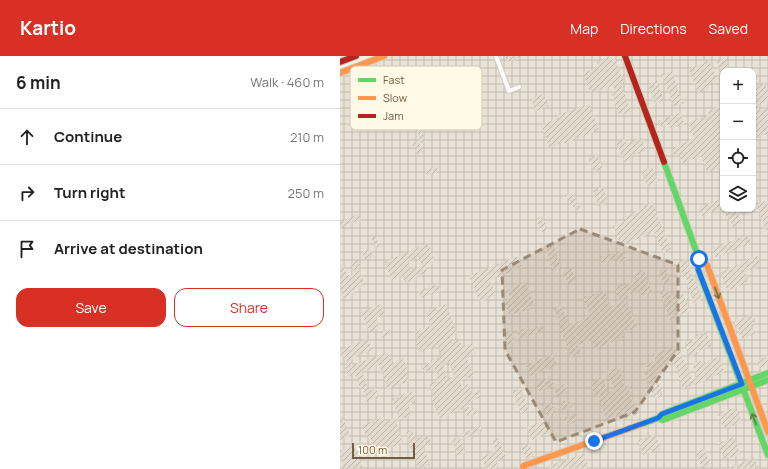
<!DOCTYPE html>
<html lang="en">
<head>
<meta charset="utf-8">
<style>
  :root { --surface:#fff; --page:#f6f6f6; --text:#202124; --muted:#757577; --line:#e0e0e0; --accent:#d93025 }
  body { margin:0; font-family:Manrope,sans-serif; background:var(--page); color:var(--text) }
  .controls { position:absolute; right:12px; top:12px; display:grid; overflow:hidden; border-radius:8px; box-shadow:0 1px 3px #0004 }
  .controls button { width:36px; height:36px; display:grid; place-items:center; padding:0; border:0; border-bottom:1px solid var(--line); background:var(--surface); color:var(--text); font:20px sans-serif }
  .scale { position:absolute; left:12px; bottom:10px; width:63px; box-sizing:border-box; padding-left:4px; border:2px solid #745d45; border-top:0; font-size:11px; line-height:14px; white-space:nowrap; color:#745d45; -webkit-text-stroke:3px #fff9e5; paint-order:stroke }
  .stop { position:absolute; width:12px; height:12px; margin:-9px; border:3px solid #1a73e8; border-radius:50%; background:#fff }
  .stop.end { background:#1a73e8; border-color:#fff; box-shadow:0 1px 4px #0008 }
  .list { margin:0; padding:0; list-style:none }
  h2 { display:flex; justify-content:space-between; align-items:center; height:52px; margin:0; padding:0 16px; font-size:17px }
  h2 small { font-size:13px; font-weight:400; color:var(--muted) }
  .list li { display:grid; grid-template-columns:26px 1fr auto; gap:12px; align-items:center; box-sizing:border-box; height:56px; padding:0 16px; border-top:1px solid var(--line) }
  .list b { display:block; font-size:15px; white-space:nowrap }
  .list em { font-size:13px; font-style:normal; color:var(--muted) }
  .actions { display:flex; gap:8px; padding:12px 16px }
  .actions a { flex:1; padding:9px 0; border:1px solid var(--accent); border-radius:12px; text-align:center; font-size:14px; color:var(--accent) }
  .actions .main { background:var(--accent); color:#fff }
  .icon { flex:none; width:22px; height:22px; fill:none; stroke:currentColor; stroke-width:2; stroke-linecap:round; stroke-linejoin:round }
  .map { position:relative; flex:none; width:428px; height:413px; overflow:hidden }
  header { display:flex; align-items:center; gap:24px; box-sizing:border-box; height:56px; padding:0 20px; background:var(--accent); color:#fff }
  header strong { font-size:19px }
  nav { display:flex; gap:22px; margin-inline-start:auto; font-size:14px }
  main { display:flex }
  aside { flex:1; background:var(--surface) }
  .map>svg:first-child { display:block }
  .industrial { fill:url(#industrial-grid); fill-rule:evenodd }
  .building { fill:url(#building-hatch); fill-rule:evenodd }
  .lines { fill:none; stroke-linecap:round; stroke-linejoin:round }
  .street-casing { stroke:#d5cdc1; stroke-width:6 }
  .fast-casing { stroke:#d6cfc2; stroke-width:8 }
  .slow-casing { stroke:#d6cfc2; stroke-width:8 }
  .jam-casing { stroke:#d6cfc2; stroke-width:8 }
  .street { stroke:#fefdfb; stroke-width:4 }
  .fast { stroke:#63d668; stroke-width:6 }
  .slow { stroke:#ff974d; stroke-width:6 }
  .jam { stroke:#b3261e; stroke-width:6 }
  .oneway { stroke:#71754c }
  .route { stroke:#1a73e8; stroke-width:5 }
  .marked { fill:#9b8975; fill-opacity:0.2; stroke:#9b8975; stroke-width:3; stroke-dasharray:8 5; stroke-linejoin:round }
  .key { fill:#fff9e5; stroke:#d5cab5; stroke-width:1 }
  .key-label { font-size:11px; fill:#745d45 }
</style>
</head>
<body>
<header>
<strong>Kartio</strong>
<nav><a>Map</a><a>Directions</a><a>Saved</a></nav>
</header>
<main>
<aside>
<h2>6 min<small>Walk · 460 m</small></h2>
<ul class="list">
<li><svg class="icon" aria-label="ahead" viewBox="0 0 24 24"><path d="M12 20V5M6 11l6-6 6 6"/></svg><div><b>Continue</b></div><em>210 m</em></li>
<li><svg class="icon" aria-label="right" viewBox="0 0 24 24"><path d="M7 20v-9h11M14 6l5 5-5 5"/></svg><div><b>Turn right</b></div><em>250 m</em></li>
<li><svg class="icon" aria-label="arrive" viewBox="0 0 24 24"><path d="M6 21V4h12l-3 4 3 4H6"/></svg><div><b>Arrive at destination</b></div></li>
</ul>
<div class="actions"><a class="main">Save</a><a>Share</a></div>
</aside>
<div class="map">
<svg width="428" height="413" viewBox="0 0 428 413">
  <defs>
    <pattern id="industrial-grid" width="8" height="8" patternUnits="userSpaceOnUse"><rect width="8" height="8" fill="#e9e2d6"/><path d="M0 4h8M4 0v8" fill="none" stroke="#c1baaf"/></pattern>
    <pattern id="building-hatch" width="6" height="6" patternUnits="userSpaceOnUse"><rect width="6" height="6" fill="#e2dacd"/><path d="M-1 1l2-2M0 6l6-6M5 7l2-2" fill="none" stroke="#bcb4a8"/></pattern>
  </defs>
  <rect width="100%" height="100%" fill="#f6f2e5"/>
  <!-- industrial -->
  <path class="industrial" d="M49,0H428V413H0V19ZM383,15H413V153H383Z"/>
  <!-- building -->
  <path class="building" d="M165,0H183L167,6Z
    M271,1L272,4L275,2L284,26L281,27L291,55L279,59L273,42L272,38L276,37L273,30L267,32V31L250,37L243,17L259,11L257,6Z
    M386,2L389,14L381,16L377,5Z
    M369,4L377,24L368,28L369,32L358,37L349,13L363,8L362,6Z
    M332,15L340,40L344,47L334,51L322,18Z
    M317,25L324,44L315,48L308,29Z
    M425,27L428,35V45L418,49L420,55L428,52V78L413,82V31Z
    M204,38L209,50L196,55L191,43Z
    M383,45V90L380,91L383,98V111L367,116L361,100L343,107L339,98L335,100L331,93L354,82L348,66L369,59L368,55L381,50L379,47Z
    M249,48L259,74L225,88L224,86L209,91L201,69L216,63L215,60Z
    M340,57L344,68L331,73L329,68L321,71L318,65Z
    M80,68L85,86L79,87L83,96L77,99L72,88L80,84L75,69Z
    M302,82L306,95L291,100L292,103L284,106L276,86L285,83L286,87Z
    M257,99L263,112L254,116L248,102Z
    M97,111L98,116L87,119L85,114Z
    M312,111L318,125L307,130L301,116Z
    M263,131L268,146L258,150L253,134Z
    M231,137L241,152L236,155L226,140Z
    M383,142V152L362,160L359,152Z
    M428,144V179L416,149Z
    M312,146L331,193L323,197L314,176L281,190L273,170L286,165L284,161L304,152L303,149Z
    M388,153H396L402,167L393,171L389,162L387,163L384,155Z
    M19,158L21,164L15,167L14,165L6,168L7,170L2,172L1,170L0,171V166Z
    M202,160L208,173L202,176L196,163Z
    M408,179L411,188L375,201L372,192Z
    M36,180L39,190L35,192L31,182Z
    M88,187L95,205L85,209L87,216L76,221L77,222L65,227L62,220L51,224L45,206ZM78,201L82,210L71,214L68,205Z
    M213,187L221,212L213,215L205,190Z
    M31,193L34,200L25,204L22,196Z
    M283,194L286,204L279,206L277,202L262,208L260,201Z
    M177,200L182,211L150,224L156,239L140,246L129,220Z
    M418,200L420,210L405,216L409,226L387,235L381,216L404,206L403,205Z
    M347,203L353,223L355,222L363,244L354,248L346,226L347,225L346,221H344L343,220L338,206Z
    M18,204L21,211L18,212L25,228L13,234L15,236L4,242L0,233V210L3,209L8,220L15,217L10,208Z
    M231,212L236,224L228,228L223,216Z
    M326,212L330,226L323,228L319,215Z
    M304,214L312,236L302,240L299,234L287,239L288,242L286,243L297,271L282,277L284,281L255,293L252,284L238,289L241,298L231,302L220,271L221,270L214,253L221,249L229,268H231L245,263L244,261L250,259L243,241L265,235L270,251L280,246L274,231L282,228L283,230L296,225L293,219Z
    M186,225L189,233L188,234L195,249L184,255L169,259L164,245L171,243L167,234L177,230V228Z
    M99,228L101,235L81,242L78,235Z
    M327,233L329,240L342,235L350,255L337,260L338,263L331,266L320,236Z
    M41,248L45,259L36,262L40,272L29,276L21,256Z
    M106,248L117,277L110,280L112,286L119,283L122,290L132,287L136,296L126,300L134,320L120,325L122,331L128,328L132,338L139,335L141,341L127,347L130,354L136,352L138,357L127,361L124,352L99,362L91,341L94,340L89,328L98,324L96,319H97L94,312L84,316L81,310L92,306L91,304L102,300L98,289L79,297L76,287L79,286L75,276L91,270L86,256ZM109,306L114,320L107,323L103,308Z
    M413,259L416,267L410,269L414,278L402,283L398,272L396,273L393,266Z
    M202,269L204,274L180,283L177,275L189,271L190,274Z
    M49,273L51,278L43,281L41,276Z
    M171,275L175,286L166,289L162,279Z
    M366,275L372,290L357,295L358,298L350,301L344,287L357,282L356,279Z
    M28,283L32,294L11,303L13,309L48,296L52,307L64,303L68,315L66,316L69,325L48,333L39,309L22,316L29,335L36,332L39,341L27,345L23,332L20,333L15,318L8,321L5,312L8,310L6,304L4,305L0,294Z
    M338,290L353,325L358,323L352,308L360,304L362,308L378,301L384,316L343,334L333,303L324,306L327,313L315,317L323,340L314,343L305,317L309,316L306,308L316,305L313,298L324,294V296Z
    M213,298L217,310L190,320L186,309Z
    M428,300V309L420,312L417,305Z
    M279,311L285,330L287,329L298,358L280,365L278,359L266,364L258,339L255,340L250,327L263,322L268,337L274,334L267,315Z
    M210,321L214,329L199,335L195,327Z
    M224,328L227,336L217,341L214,332Z
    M181,332L189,355L181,358L172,335Z
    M72,335L76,346L68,349L72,359L59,364L52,343Z
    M229,343L232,351L223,355L220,347Z
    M211,346L215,356L207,360L202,349Z
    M396,351L402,366L384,373L378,358Z
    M235,357L238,365L228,369L225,362Z
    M3,360L10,380L0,384V361Z
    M44,361L46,366L55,362L63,387L36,397L30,382L27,383L22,369Z
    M208,363L213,376L192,384L187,371Z
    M141,370L142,375L123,382L121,378Z
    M72,374L76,383L88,379L91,387L83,390L90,409L79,413L68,386L69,385L66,376Z
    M315,378L321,393L303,399L298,384Z
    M120,381L125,397L117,400L112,384Z
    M394,381L400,398L384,404L378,387Z
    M158,382L166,401L156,405L159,413H146L141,401L156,395L152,384Z
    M189,388L194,401L186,403L181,391Z
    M14,390L23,412L5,413L0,400V395Z
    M364,393L370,409L362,412L356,396Z
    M244,398L249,413H209L208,410Z
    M414,402L419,413H387Z"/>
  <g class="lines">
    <!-- street casing -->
    <g class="street-casing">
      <path id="street" d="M156,0L169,35L179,31
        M103,34L110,33L123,38L133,35"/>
    </g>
    <!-- fast casing -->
    <g class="fast-casing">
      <path id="fast" d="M324,106L359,203L358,213L428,399
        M318,362L323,364L428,324
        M302,368L318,362L322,358L428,317"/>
    </g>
    <!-- slow casing -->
    <g class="slow-casing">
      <path id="slow" d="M0,17L44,0
        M359,203L367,209L428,376
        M184,413L183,410L302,368"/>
    </g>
    <!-- jam casing -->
    <g class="jam-casing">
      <path id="jam" d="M285,0L324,106
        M0,6L16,0"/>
    </g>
    <!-- street -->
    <use href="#street" class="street"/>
    <!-- fast -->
    <use href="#fast" class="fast"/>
    <!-- slow -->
    <use href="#slow" class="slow"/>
    <!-- jam -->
    <use href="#jam" class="jam"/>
  </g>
  <!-- one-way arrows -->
  <defs><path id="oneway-shaft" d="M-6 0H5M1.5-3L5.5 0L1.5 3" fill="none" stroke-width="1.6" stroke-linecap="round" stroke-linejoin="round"/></defs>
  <g class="oneway">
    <use href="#oneway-shaft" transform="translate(377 237) rotate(70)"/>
    <use href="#oneway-shaft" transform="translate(414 363) rotate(-111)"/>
  </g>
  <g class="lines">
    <!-- route -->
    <path class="route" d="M254,385L318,362L322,358L402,328L358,213L359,203"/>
  </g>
  <!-- marked area -->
  <path class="marked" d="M240,173L338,209V294L295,356L216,386L165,294L162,214Z"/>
  <!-- legend -->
  <rect x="10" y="10" width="132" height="64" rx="6" class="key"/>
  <rect x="18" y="22" width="18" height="4" fill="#63d668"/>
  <rect x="18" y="40" width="18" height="4" fill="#ff974d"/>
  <rect x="18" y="58" width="18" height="4" fill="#b3261e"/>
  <g class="key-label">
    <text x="43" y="28">Fast</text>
    <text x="43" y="46">Slow</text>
    <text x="43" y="64">Jam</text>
  </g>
</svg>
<div class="controls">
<button>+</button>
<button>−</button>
<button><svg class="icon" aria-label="locate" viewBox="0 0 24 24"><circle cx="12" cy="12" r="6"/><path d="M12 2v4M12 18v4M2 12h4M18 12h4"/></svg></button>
<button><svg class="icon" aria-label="layers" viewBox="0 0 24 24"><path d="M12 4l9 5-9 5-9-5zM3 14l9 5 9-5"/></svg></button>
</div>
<div class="scale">100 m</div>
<div class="stop" style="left:359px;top:203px"></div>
<div class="stop end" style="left:254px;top:385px"></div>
</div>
</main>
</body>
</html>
